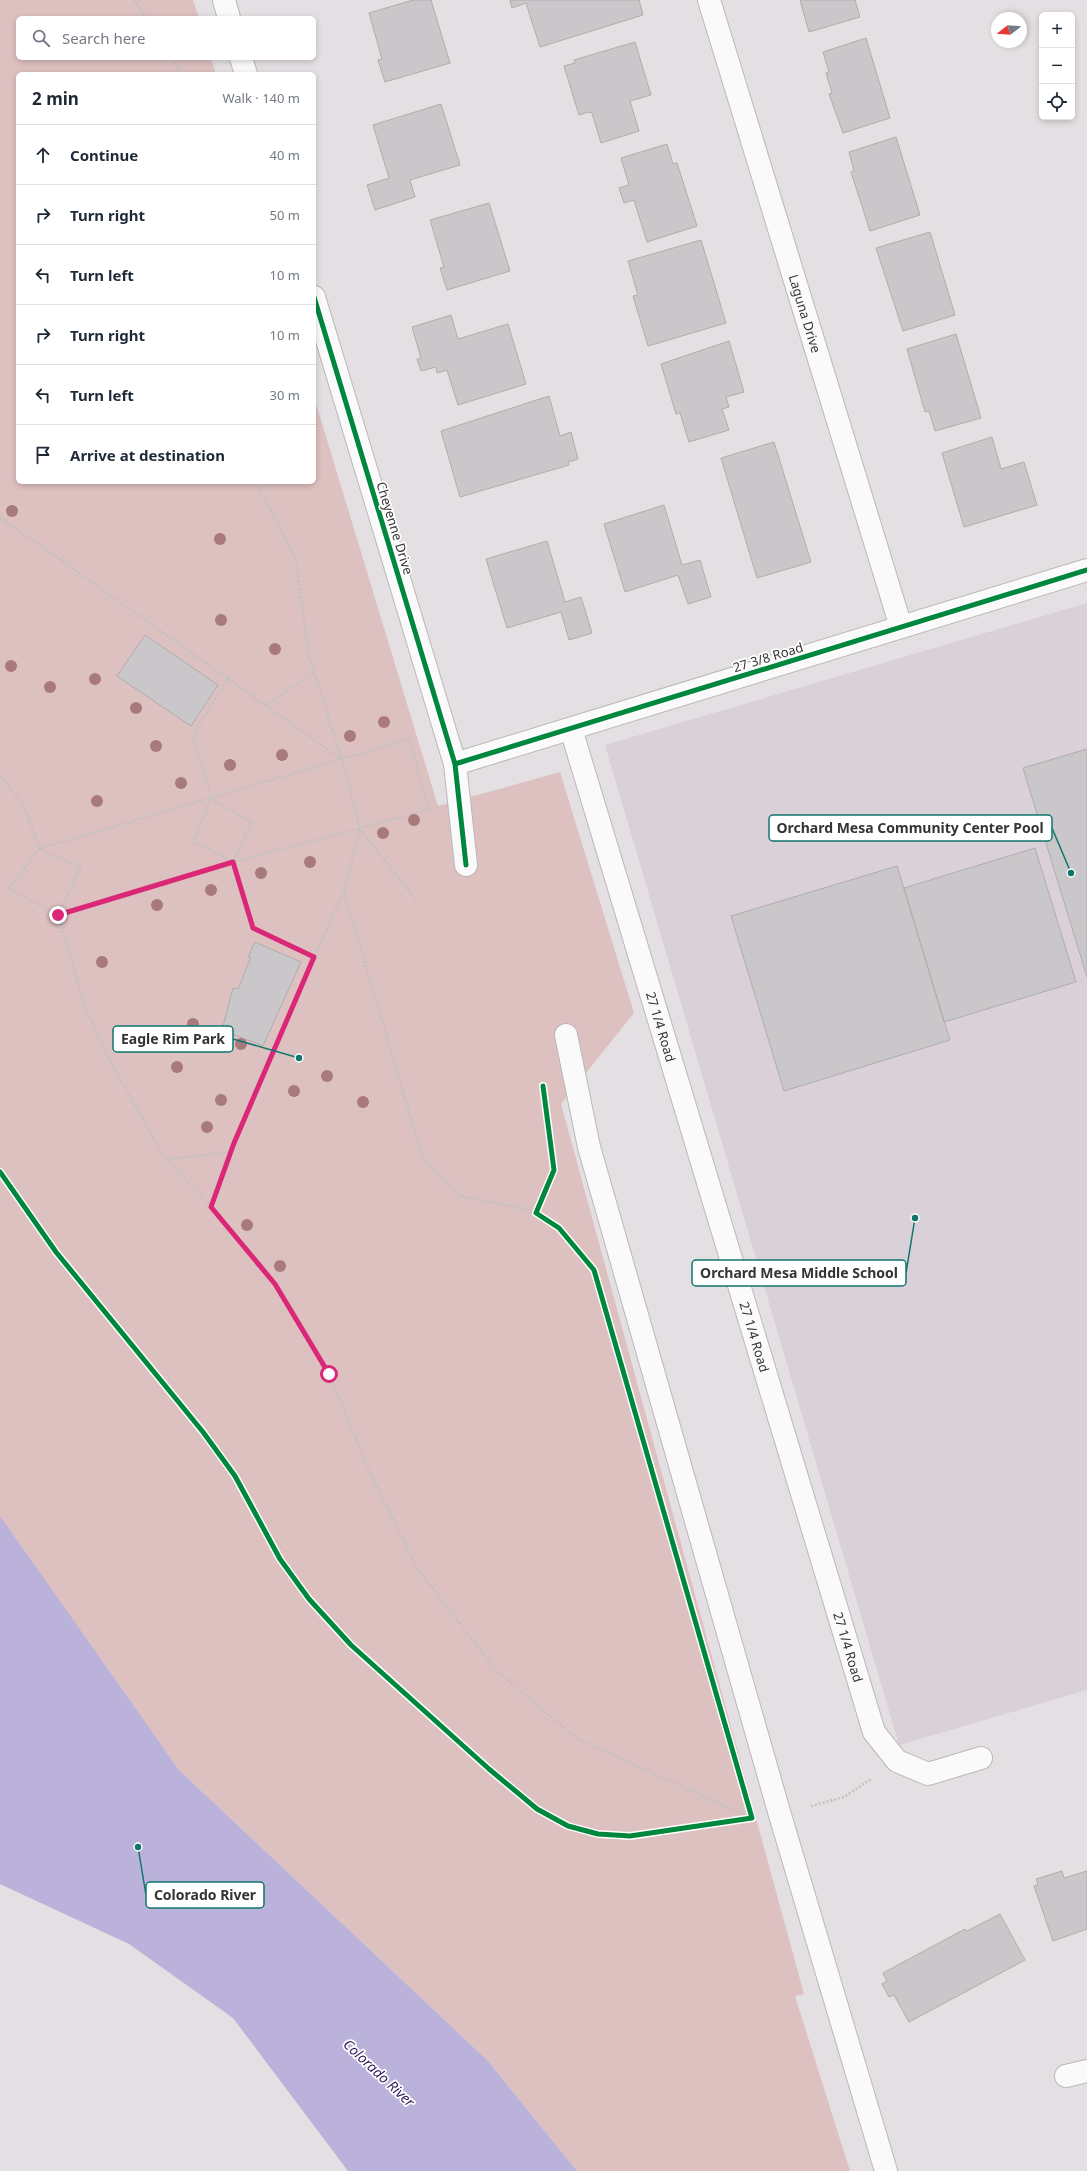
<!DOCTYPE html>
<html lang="en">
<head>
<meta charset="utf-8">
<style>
  :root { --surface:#fff; --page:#f6f6f7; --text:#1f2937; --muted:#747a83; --line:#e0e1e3 }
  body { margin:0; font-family:"Noto Sans",sans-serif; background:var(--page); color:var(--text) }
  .controls { position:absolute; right:12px; top:12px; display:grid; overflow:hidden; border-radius:6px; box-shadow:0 2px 6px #0003 }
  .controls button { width:36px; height:36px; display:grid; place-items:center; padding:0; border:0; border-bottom:1px solid var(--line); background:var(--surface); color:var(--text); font:20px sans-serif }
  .compass { position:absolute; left:991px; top:12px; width:36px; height:36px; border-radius:50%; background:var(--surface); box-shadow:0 2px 6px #0003; rotate:253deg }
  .stop { position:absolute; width:12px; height:12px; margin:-9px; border:3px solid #db2777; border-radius:50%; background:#fff }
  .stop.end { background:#db2777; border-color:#fff; box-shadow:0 1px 4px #0008 }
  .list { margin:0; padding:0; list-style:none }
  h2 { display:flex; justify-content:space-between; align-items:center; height:52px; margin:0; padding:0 16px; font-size:17px }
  h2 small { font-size:13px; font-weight:400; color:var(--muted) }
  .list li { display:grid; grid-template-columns:26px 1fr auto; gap:12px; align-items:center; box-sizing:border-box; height:60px; padding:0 16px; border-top:1px solid var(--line) }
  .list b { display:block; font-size:15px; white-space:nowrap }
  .list em { font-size:13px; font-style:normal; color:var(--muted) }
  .icon { flex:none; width:22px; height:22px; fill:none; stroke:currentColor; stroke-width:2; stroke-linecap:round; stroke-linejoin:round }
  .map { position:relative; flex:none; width:1087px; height:2171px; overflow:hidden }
  .search { position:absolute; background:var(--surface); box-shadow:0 2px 6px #0003; left:16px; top:16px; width:300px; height:44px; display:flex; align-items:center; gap:10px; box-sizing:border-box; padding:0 14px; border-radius:6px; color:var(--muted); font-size:15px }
  .panel { position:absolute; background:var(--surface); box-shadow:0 2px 6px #0003; left:16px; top:72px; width:300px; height:412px; border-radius:6px }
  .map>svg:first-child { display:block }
  .built { fill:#dad0d7 }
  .green { fill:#ddc1c0 }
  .water { fill:#bab2da }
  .building { fill:#cac7ca; stroke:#afacae }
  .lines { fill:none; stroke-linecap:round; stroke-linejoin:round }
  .minor-casing { stroke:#bab7b9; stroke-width:24 }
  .path { stroke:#c2c1c2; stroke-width:2.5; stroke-dasharray:2 2; stroke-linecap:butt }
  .minor { stroke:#fbfafb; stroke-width:22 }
  .cycleway-casing { stroke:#fff; stroke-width:8 }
  .cycleway { stroke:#00873e; stroke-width:5 }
  .tree { fill:#a87a7c }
  .route { stroke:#db2777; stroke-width:5 }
  .labels { text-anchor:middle; stroke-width:3.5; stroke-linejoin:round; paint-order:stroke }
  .street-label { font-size:13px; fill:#363335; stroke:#fff }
  .water-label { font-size:14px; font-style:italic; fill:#301c5e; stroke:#fff }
  .leader { fill:none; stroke:#0f766e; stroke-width:1.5 }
  .callout-dot { fill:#0f766e; stroke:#fff; stroke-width:1.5 }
  .callout { fill:#fff; stroke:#0f766e; stroke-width:1.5 }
  .callout-label { font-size:14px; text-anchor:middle; font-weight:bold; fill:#363335 }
</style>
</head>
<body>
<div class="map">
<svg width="1087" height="2171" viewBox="0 0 1087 2171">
  <rect width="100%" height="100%" fill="#e4dfe2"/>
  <!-- built -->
  <path class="built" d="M1087,603V1690L899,1745L605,745Z"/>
  <!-- green -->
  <path class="green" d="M0,0H193L199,18H18V58H211L216,74H18V482H314V397L438,806L560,772L634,1013L561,1104L804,1994L795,1996L850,2171H577L487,2060L179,1770L0,1518Z"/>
  <!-- water -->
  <path class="water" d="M0,1516L179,1770L487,2060L577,2171H348L233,2018L129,1944L0,1884Z"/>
  <!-- building -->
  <path class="building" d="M413,0H431L450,63L385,82L378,60L382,59L369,13Z
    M510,0H639L643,15L540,47L526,3L512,8Z
    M800,0H855L860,17L809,32Z
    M866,38L890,118L843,133L829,94L832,93L826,73L829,72L823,52Z
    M635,42L651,95L630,101L639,131L601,143L592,113L589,112L579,115L564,66L575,63L574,60Z
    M441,104L460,165L410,180L415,197L375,210L367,185L389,178L373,125Z
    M896,137L920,215L870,231L851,172L854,171L849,152Z
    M667,144L673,164L677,163L697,226L647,242L634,200L624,203L619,188L629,185L621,158Z
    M489,203L510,271L447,290L440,268L444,267L430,220Z
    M930,232L955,315L903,331L876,248Z
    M701,240L726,323L648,346L633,296L638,295L628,261Z
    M451,315L458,339L508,324L526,384L458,405L447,370L437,373L436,367L421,371L417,359L421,358L412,327Z
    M956,334L981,418L935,431L929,411L925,412L907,349Z
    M729,341L744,392L726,397L729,407L722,409L729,430L689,442L680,413L676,414L661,364Z
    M549,396L560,436L571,432L578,459L568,462L569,465L460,497L441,431Z
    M992,437L1001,469L1024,462L1037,505L964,527L942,453Z
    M774,442L811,562L757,578L721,458Z
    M664,505L682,565L700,560L711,597L688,604L678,575L625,592L604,524Z
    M547,541L565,602L581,597L592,633L569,640L561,612L507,628L486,559Z
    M145,635L218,685L191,726L117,676Z
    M1087,749V977L1023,768Z
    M1035,848L1076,982L944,1022L904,888Z
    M897,866L950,1040L784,1091L731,916Z
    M255,942L301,962L263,1046L222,1030L233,988L238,989L251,957H248Z
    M1062,1871L1064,1878L1087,1871V1929L1053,1941L1034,1886L1038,1885L1036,1879Z
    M1000,1914L1025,1960L909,2022L894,1995L889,1997L882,1984L887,1981L883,1973L965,1929L967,1931Z"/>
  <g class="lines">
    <!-- minor casing -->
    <g class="minor-casing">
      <g id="minor">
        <path d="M224,0L229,18"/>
        <path id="s1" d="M709,0L901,627"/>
        <path d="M241,58L246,74"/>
        <path d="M314,297L455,764L466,865"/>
        <path id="s2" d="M571,729L874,1732L897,1761L928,1774L981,1758"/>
        <path d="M455,764L1087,570"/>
        <path d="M566,1035L589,1147L780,1815L886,2171"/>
        <path d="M1066,2076L1087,2071"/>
      </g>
    </g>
    <!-- path -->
    <path class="path" d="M134,0L146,18
      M173,58L181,74
      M256,482L296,560L309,657L342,759L360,829L416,900
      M0,517L341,759
      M228,678L193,735L211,798L193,842L233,861
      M266,705L314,673
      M409,739L429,810L233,862L58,915L9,889L39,849Z
      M0,776L24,805L39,849L81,867L58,915L85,1007L109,1059L163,1155L211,1207L275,1284L329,1374L372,1477L417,1568L495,1669L576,1738L747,1816
      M211,799L252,822L233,862L253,928L314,957
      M344,892L422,1156L460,1196L529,1210
      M548,1114L554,1170L536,1213L559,1228L588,1263
      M168,1159L230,1152
      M211,1207L234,1143L314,957L344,892L360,829
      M811,1806L844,1797L871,1779"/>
    <!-- minor -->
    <use href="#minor" class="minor"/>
    <!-- cycleway casing -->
    <g class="cycleway-casing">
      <path id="cycleway" d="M314,297L455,764L466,865
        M455,764L1087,570
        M0,1172L56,1252L203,1432L235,1476L280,1559L309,1599L351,1645L489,1769L537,1809L568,1826L598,1834L630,1836L752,1818L594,1270L559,1228L536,1213L554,1170L543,1086"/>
    </g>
    <!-- cycleway -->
    <use href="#cycleway" class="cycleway"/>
  </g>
  <!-- trees -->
  <g class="tree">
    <circle cx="12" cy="511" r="6"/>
    <circle cx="220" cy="539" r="6"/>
    <circle cx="221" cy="620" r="6"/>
    <circle cx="275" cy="649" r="6"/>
    <circle cx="11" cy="666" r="6"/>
    <circle cx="95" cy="679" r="6"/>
    <circle cx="50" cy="687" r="6"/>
    <circle cx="136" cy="708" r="6"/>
    <circle cx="384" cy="722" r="6"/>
    <circle cx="350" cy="736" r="6"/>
    <circle cx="156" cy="746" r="6"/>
    <circle cx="282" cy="755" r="6"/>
    <circle cx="230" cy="765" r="6"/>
    <circle cx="181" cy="783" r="6"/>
    <circle cx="97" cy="801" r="6"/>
    <circle cx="414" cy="820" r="6"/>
    <circle cx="383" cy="833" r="6"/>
    <circle cx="310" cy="862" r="6"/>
    <circle cx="261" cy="873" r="6"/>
    <circle cx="211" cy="890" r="6"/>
    <circle cx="157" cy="905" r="6"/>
    <circle cx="102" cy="962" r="6"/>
    <circle cx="193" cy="1024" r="6"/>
    <circle cx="241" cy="1044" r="6"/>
    <circle cx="177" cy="1067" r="6"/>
    <circle cx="327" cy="1076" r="6"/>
    <circle cx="294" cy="1091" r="6"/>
    <circle cx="221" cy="1100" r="6"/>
    <circle cx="363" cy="1102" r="6"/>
    <circle cx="207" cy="1127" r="6"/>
    <circle cx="247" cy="1225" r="6"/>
    <circle cx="280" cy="1266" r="6"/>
  </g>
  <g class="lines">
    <!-- route -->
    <path class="route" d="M58,915L233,862L253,928L314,957L234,1143L211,1207L275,1284L329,1374"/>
  </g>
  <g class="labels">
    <!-- street labels -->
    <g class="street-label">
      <text dy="5" stroke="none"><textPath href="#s1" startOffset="328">Laguna Drive</textPath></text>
      <text transform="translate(395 528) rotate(73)" y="5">Cheyenne Drive</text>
      <text transform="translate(768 657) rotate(-17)" y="5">27 3/8 Road</text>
      <text dy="5" stroke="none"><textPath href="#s2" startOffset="311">27 1/4 Road</textPath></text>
      <text dy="5" stroke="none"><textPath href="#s2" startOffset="635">27 1/4 Road</textPath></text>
      <text dy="5" stroke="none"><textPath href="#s2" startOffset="959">27 1/4 Road</textPath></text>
    </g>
    <!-- water labels -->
    <g class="water-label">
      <text transform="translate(379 2073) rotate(43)" y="5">Colorado River</text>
    </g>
  </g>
  <!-- callouts -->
  <path class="leader" d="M1071 873L1052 828M299 1058L233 1039M915 1218L906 1273M138 1847L146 1895"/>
  <g class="callout-dot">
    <circle cx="1071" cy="873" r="4"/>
    <circle cx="299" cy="1058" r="4"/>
    <circle cx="915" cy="1218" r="4"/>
    <circle cx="138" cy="1847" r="4"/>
  </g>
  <g class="callout">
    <rect x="769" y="815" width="283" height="26" rx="4"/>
    <rect x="113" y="1026" width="120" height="26" rx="4"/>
    <rect x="692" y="1260" width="214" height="26" rx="4"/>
    <rect x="146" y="1882" width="118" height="26" rx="4"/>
  </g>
  <g class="callout-label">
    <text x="910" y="833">Orchard Mesa Community Center Pool</text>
    <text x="173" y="1044">Eagle Rim Park</text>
    <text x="799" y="1278">Orchard Mesa Middle School</text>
    <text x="205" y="1900">Colorado River</text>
  </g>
</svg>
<div class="controls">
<button>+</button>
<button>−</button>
<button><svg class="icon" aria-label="locate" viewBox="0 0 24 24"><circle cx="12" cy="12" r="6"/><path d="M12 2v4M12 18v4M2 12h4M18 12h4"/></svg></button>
</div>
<svg class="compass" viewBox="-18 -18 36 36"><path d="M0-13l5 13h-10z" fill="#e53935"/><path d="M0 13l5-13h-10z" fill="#747a83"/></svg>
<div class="stop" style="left:329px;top:1374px"></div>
<div class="stop end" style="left:58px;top:915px"></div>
<div class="search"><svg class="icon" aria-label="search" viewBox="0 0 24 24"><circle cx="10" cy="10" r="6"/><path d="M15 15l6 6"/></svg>Search here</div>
<section class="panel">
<h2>2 min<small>Walk · 140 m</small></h2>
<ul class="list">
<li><svg class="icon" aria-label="ahead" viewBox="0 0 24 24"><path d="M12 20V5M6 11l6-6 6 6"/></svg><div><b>Continue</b></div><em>40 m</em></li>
<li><svg class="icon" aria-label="right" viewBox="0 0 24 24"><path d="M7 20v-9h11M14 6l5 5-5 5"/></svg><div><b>Turn right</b></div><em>50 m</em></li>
<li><svg class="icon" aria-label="left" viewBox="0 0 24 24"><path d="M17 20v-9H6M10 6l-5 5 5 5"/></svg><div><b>Turn left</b></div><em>10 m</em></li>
<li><svg class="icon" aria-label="right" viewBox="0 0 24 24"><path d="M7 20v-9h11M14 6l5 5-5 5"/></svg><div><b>Turn right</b></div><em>10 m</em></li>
<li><svg class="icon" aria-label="left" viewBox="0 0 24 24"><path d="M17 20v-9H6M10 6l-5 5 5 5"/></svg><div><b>Turn left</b></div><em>30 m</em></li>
<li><svg class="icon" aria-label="arrive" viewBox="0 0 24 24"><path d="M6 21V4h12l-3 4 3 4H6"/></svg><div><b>Arrive at destination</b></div></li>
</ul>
</section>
</div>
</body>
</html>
